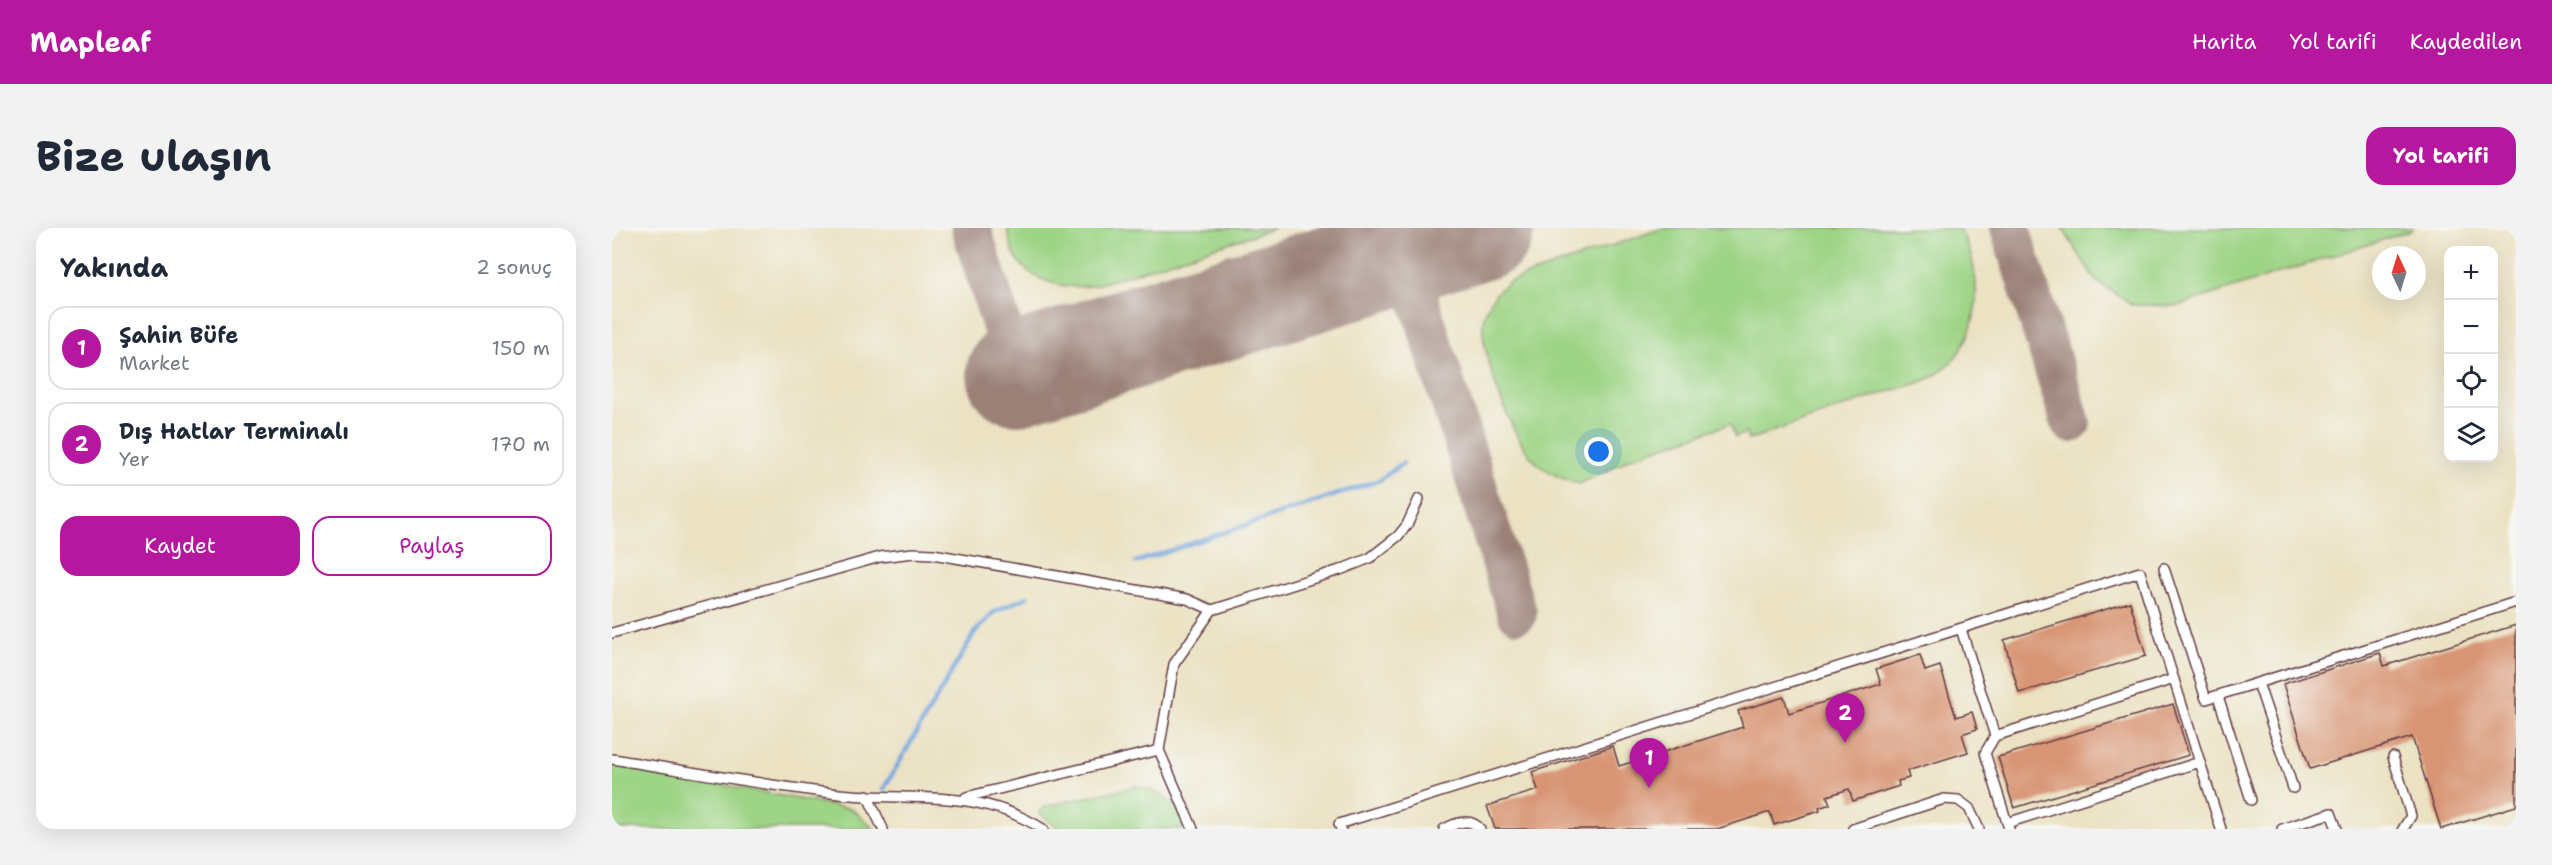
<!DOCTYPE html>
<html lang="tr">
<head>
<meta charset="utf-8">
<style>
  :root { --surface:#fff; --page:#f2f2f3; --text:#1f2937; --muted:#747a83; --line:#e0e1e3; --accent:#b5179e }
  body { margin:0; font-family:"Shantell Sans",sans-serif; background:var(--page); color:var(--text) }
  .controls { position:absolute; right:18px; top:18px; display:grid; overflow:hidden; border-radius:12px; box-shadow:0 6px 24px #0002 }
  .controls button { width:54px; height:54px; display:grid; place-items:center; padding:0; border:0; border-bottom:2px solid var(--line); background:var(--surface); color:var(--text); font:30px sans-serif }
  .compass { position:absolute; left:1760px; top:18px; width:54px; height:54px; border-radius:50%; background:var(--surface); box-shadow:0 6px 24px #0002; rotate:356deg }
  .you { position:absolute; left:987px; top:224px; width:21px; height:21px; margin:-15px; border:4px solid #fff; border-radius:50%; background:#1a73e8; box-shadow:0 0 0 9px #1a73e833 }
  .badge { display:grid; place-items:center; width:39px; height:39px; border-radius:50%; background:var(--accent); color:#fff; font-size:20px; font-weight:700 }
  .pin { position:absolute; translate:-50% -50px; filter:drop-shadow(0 2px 3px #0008) }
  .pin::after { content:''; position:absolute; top:32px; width:21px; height:18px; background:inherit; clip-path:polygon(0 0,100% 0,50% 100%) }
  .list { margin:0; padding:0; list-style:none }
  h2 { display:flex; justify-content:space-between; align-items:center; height:78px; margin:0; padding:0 24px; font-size:26px }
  h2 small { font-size:20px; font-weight:400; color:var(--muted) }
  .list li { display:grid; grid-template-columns:39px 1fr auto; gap:18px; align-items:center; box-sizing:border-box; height:84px; margin:0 12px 12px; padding:0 12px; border:2px solid var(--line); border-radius:18px }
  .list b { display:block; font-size:22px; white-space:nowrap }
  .list p { margin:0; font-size:20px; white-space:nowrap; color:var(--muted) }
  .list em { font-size:20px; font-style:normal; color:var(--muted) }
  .actions { display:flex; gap:12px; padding:18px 24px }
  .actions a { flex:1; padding:14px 0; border:2px solid var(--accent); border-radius:18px; text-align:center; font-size:21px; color:var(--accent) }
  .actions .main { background:var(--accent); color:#fff }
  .icon { flex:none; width:33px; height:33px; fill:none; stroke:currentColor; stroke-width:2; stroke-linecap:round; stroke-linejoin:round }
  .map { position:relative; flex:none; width:1904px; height:601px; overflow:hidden; border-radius:18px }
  header { display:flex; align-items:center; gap:36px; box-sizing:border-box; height:84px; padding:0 30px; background:var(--accent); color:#fff }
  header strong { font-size:28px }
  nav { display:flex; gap:33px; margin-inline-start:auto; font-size:21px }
  .intro { display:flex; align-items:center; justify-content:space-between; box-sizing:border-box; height:144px; padding:0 36px }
  h1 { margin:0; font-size:42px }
  .button { padding:15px 27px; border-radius:18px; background:var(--accent); color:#fff; font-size:21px; font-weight:700 }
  main { display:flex; gap:36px; padding:0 36px }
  aside { flex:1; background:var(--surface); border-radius:18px; box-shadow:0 6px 24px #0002 }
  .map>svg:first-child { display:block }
  .green { fill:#9ed486; stroke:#747a58; stroke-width:1.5 }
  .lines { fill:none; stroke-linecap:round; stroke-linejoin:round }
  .stream { stroke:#72a4dd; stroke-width:4.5 }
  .taxiway { stroke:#9a8077; stroke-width:40 }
  .runway { stroke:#9a8077; stroke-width:102 }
  .building { fill:#d89574 }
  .lane-casing { stroke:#623c42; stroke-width:12 }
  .lane { stroke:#fff; stroke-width:9 }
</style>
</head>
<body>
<header>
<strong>Mapleaf</strong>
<nav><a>Harita</a><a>Yol tarifi</a><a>Kaydedilen</a></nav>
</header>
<div class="intro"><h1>Bize ulaşın</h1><a class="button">Yol tarifi</a></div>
<main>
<aside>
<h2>Yakında<small>2 sonuç</small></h2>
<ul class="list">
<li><span class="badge">1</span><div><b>Şahin Büfe</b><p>Market</p></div><em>150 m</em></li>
<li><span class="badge">2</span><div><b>Dış Hatlar Terminalı</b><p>Yer</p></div><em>170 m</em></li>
</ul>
<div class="actions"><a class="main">Kaydet</a><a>Paylaş</a></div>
</aside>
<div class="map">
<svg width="1904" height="601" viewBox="0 0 1904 601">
  <rect width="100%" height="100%" fill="#f6f6f2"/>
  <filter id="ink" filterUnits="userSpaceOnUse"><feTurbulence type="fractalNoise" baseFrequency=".0167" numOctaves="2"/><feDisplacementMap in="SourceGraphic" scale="12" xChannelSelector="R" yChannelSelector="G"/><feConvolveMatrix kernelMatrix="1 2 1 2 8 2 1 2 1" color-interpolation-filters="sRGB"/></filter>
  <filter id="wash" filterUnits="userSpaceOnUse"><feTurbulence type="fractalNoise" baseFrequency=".008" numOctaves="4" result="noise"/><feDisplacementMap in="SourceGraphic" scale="24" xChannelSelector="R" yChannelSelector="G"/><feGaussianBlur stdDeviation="1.35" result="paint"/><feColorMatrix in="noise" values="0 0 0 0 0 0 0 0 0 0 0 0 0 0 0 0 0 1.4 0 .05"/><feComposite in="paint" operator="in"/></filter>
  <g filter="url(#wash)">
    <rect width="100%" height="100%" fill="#ebe2c3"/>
    <!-- green -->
    <path class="green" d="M395,0H663L485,57C457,62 418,56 403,27C398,19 397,8 395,0Z
      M1051,0H1347C1374,46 1372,117 1322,148C1306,157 1283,161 1266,167C1222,182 1179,197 1136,212L1134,205L1123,209L1118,196L1023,228L967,256C949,251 933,244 920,230C900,210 867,121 871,94C874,77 884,63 898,53Z
      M1450,0H1801L1798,3L1565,78L1521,77L1484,53Z
      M0,536L240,581L262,601H0Z
      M524,558C551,563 566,579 581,601H447L427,585L431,579Z"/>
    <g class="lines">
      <!-- stream -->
      <path class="stream" d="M524,334L768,252L791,235
        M271,562L363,404L382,384L415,369"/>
      <!-- taxiway -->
      <path class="taxiway" d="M359,0L405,146
        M1398,0L1459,195
        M792,25L905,385"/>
      <!-- runway -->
      <path class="runway" d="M405,146L871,0"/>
    </g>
    <g id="blocks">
      <!-- building -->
      <path class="building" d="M1518,374L1534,428L1407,465L1392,412Z
        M1904,397V578L1829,601L1800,509L1698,541L1671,456L1768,425L1772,438Z
        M1308,427L1313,443L1328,438L1344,489L1360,484L1365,501L1350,506L1356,524L1295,543L1297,550L1286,553L1287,558L1241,573L1237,561L1215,568L1218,576L1207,580L1208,583L1162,597L1158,584L1105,601H883L875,578L926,562L920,544L1001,518L1007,538L1131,499L1126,483L1172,469L1177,485L1269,456L1264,441Z
        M1561,476L1577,527L1402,580L1386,529Z"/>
    </g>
  </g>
  <g filter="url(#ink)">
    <use href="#blocks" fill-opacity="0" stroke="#623c42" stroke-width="1.5"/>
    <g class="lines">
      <!-- lane casing -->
      <g class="lane-casing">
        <path id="lane" d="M1552,340L1594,471L1904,374
          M1349,401L1383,508L1562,451
          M0,405L268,329L301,325L321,326L575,371L600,382
          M1646,455L1681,560
          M1606,468L1639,572
          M1383,508L1373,525L1397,601
          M1781,529L1799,588L1791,601
          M0,531C75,543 151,557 227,566C302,574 362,558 431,601
          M255,567L271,601
          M354,569L547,522
          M1395,595L1588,534
          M581,601L547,522L562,436L600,382L728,342L758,330L786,308L795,297L807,271
          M729,601L727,596L1528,344L1609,601
          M832,601C844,595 858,589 868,601
          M1241,601L1332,571L1346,572L1357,580L1367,601
          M1670,601L1719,585L1725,601"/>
      </g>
      <!-- lane -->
      <use href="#lane" class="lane"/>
    </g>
  </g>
</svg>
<div class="controls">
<button>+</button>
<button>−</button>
<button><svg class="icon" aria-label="locate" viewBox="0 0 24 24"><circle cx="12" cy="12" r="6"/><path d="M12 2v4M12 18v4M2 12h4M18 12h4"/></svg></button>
<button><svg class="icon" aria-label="layers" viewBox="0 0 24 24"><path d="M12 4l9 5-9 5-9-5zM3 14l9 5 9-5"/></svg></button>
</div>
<svg class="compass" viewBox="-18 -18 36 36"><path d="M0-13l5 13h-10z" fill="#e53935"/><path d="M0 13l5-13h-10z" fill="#747a83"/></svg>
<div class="you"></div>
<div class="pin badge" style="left:1037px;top:560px">1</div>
<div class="pin badge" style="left:1233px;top:515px">2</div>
</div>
</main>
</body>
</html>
